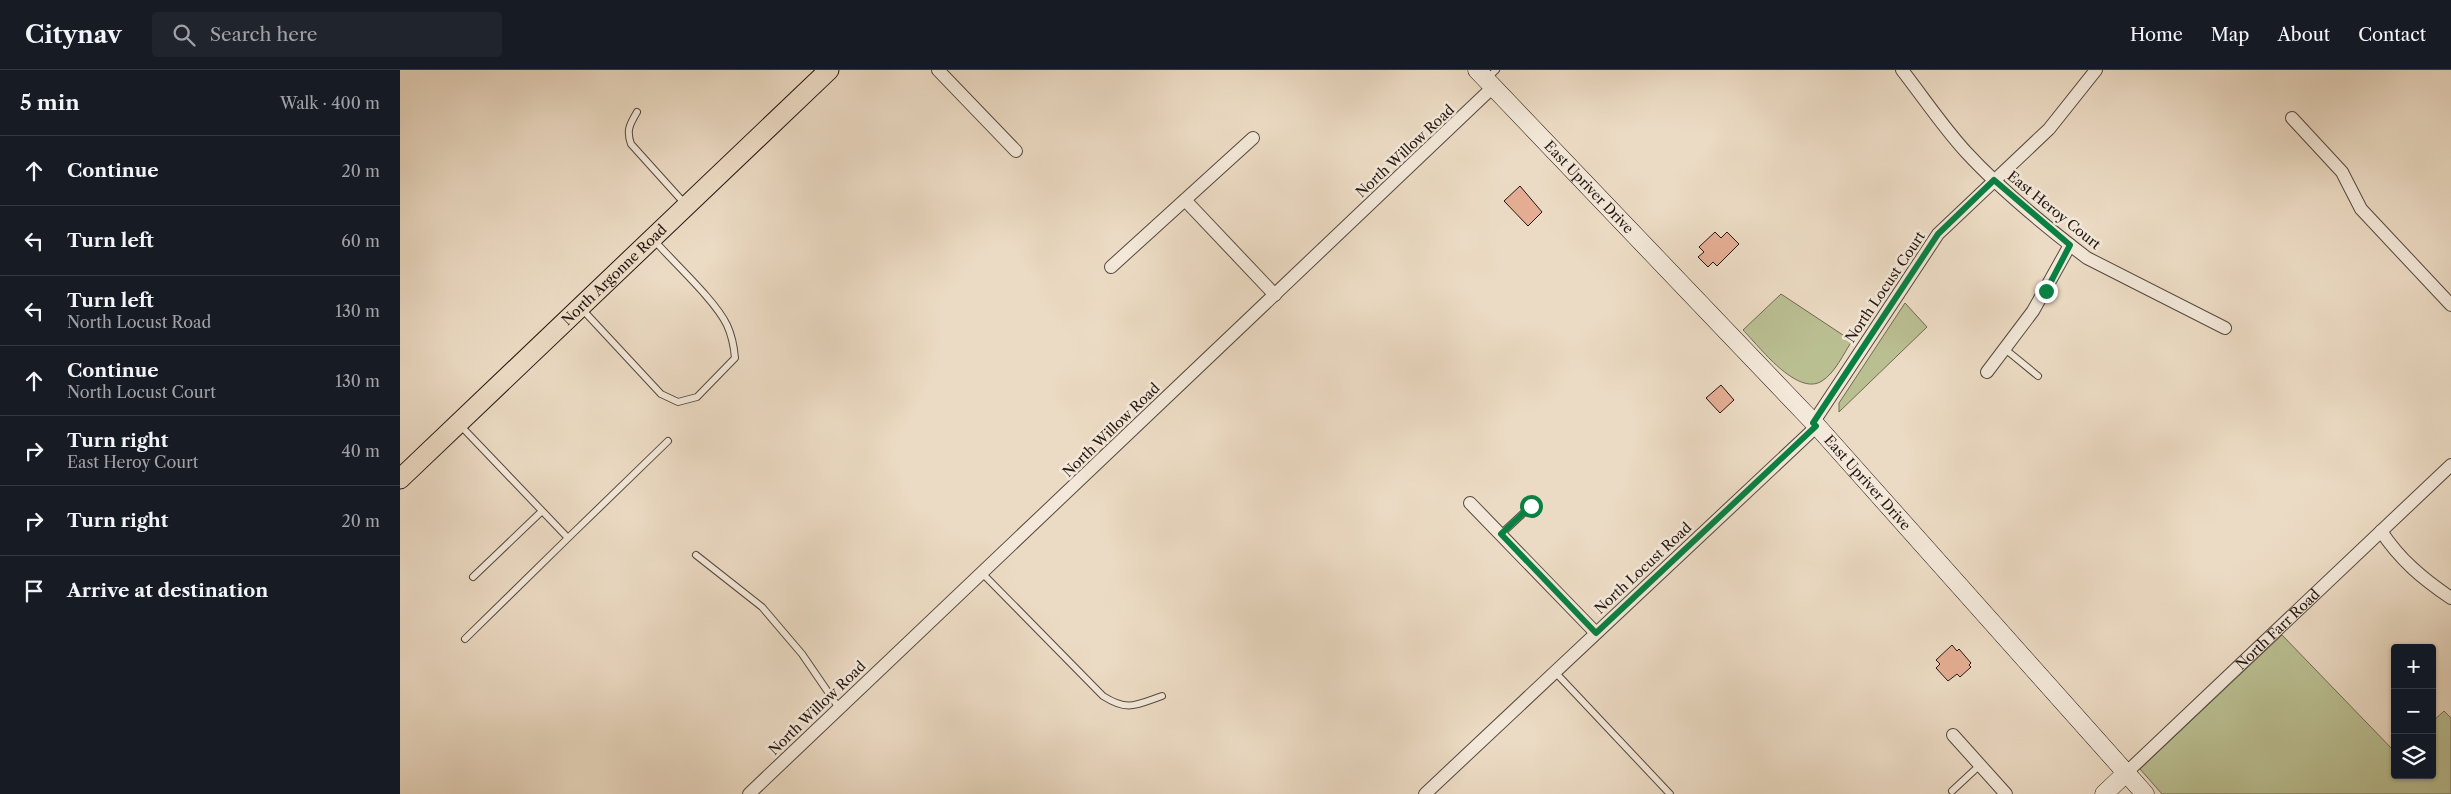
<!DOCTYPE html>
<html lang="en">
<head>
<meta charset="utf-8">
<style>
  :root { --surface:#171b24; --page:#20242c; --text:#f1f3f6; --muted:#9ea1a6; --line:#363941 }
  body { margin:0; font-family:"Libre Caslon Text",serif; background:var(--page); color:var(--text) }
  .controls { position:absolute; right:15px; bottom:15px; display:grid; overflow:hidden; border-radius:5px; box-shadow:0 1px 4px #0004 }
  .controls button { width:45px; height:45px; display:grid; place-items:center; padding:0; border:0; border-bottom:1px solid var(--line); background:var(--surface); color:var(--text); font:25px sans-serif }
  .stop { position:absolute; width:15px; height:15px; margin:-11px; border:4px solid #0b8043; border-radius:50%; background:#fff }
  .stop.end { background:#0b8043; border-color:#fff; box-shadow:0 1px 5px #0008 }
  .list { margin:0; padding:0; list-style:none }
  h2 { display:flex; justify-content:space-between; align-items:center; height:65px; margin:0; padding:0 20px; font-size:21px }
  h2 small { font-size:16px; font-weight:400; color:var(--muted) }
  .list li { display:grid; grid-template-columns:32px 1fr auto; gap:15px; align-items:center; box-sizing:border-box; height:70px; padding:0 20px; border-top:1px solid var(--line) }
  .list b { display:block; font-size:19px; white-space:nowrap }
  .list p { margin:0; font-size:16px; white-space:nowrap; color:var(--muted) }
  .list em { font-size:16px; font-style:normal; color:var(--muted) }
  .icon { flex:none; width:28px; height:28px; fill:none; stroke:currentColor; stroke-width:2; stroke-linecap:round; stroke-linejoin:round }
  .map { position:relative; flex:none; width:2051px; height:724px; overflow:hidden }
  header { display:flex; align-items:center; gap:30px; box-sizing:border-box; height:70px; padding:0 25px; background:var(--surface); border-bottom:1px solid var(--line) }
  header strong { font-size:24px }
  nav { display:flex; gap:28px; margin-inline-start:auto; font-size:18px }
  .search { width:350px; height:45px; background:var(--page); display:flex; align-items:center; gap:12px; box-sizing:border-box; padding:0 18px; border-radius:5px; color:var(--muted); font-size:19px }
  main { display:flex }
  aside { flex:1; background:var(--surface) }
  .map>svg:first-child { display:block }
  .green { fill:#babf92; stroke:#6f6b52 }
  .building { fill:#e5ae94; stroke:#241713 }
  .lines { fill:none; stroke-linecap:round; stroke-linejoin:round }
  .lane-casing { stroke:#56483f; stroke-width:8 }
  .street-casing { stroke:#56483f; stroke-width:14 }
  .secondary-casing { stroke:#241713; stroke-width:19 }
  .primary-casing { stroke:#241713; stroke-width:21 }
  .lane { stroke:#f3e8d9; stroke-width:6 }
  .street { stroke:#f3e8d9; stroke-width:12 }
  .secondary { stroke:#f3e8d9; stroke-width:18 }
  .primary { stroke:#ecdbc4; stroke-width:19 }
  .route { stroke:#0b8043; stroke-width:6 }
  .labels { text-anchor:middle; stroke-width:5; stroke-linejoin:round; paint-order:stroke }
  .street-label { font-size:14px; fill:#241713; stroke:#f3e8d9 }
</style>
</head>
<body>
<header>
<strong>Citynav</strong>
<div class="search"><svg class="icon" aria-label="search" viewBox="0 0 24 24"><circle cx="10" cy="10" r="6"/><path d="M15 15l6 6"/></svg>Search here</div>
<nav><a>Home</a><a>Map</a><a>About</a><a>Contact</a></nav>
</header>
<main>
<aside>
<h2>5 min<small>Walk · 400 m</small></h2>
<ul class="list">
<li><svg class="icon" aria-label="ahead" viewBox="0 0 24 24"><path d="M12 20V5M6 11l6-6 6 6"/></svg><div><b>Continue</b></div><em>20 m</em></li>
<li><svg class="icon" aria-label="left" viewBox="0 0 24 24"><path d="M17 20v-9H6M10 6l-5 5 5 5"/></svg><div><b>Turn left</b></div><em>60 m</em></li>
<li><svg class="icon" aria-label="left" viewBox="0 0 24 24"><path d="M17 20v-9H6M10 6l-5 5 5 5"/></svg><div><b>Turn left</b><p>North Locust Road</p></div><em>130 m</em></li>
<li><svg class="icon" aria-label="ahead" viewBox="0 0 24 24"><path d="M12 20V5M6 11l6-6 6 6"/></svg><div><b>Continue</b><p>North Locust Court</p></div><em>130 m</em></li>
<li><svg class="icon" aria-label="right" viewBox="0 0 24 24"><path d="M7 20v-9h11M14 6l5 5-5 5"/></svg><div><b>Turn right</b><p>East Heroy Court</p></div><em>40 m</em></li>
<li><svg class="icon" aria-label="right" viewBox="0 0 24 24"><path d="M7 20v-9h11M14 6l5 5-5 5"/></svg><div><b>Turn right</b></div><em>20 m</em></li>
<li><svg class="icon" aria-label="arrive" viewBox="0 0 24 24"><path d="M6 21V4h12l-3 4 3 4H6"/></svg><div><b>Arrive at destination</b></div></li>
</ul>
</aside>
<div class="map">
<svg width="2051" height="724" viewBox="0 0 2051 724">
  <rect width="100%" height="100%" fill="#ecdbc4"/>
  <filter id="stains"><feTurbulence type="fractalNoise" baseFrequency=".004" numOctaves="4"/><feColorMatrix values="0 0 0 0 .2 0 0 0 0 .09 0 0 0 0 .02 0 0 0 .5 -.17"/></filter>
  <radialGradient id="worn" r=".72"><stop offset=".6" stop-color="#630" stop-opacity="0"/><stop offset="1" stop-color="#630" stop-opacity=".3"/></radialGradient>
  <!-- green -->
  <path class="green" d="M1381,224L1452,271C1444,283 1435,303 1422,311C1397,327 1359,276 1343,260Z
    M1505,233L1527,257L1439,342V333Z
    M1882,565L1995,682V705H2032V652L2044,641L2051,648V724H1762L1740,699Z"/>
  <!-- building -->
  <path class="building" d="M1120,116L1142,142L1128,156L1104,131Z
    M1315,162L1321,168L1327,162L1339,174L1317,196L1313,192L1308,197L1298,187L1304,182L1299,177Z
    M1321,315L1334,330L1320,343L1306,328Z
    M1552,575L1557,581L1559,579L1571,593L1569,595L1571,597L1560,607L1557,604L1548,611L1536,598L1540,594L1536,590Z"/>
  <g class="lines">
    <!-- lane casing -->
    <g class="lane-casing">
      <path id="lane" d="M1087,9L1096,0
        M237,42C230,54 226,60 231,74L286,135
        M181,238L261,324L278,332L297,327L335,288C334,276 332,266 327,255C315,230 273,192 254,170
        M1605,279L1638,306
        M59,354L168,468L65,569
        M1101,464L1131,436
        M168,468L268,371
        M296,485L362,537L402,584L439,638
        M582,503L703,626C728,642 736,635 762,626
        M73,507L142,441
        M1155,602L1270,724
        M1552,721L1580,695"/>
    </g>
    <!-- street casing -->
    <g class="street-casing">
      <g id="street">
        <path d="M538,0L616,81"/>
        <path d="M1502,0C1523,27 1543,57 1566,82C1602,121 1645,156 1687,188L1825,258"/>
        <path d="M1892,48L1942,102L1961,139L2051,235"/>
        <path d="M785,130L875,225"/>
        <path d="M711,197L853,68"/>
        <path d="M1587,302L1633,241L1670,175"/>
        <path d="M1413,353L1538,164L1649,59L1696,0"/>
        <path d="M1070,433L1196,563"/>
        <path d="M1981,461C2000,490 2023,509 2051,528"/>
        <path d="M1553,665L1606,724"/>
        <path id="s1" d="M1726,703L2051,395"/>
        <path d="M349,724L1093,17"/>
        <path d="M1025,724L1417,356"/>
      </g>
    </g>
    <!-- secondary casing -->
    <g class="secondary-casing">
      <g id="secondary">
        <path id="s2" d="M1077,0L1417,356L1745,724"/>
        <path d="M1704,724L1726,703"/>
      </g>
    </g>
    <!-- primary casing -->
    <g class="primary-casing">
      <g id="primary">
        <path id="s3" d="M0,409L429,0"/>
      </g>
    </g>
    <!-- lane -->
    <use href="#lane" class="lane"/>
    <!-- street -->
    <use href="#street" class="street"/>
    <!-- secondary -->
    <use href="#secondary" class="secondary"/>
    <!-- primary -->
    <use href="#primary" class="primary"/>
  </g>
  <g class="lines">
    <!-- route -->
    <path class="route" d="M1131,436L1101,464L1196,563L1416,356L1413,353L1538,164L1594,110L1670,175L1646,221"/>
  </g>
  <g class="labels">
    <!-- street labels -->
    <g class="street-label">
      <text transform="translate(1005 81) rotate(-43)" y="5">North Willow Road</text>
      <text dy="5" stroke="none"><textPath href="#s2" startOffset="162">East Upriver Drive</textPath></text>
      <text transform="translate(1654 140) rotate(39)" y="5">East Heroy Court</text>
      <text dy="5" stroke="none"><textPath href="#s3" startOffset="296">North Argonne Road</textPath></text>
      <text transform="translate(1485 217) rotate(-56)" y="5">North Locust Court</text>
      <text transform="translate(711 360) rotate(-44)" y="5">North Willow Road</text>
      <text dy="5" stroke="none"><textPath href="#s2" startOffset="568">East Upriver Drive</textPath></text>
      <text transform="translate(1243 498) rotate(-43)" y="5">North Locust Road</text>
      <text dy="5" stroke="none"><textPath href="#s1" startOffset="209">North Farr Road</textPath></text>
      <text transform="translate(417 638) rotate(-44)" y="5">North Willow Road</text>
    </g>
  </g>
  <rect width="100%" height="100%" filter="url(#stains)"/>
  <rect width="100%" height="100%" fill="url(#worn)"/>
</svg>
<div class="controls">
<button>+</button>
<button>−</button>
<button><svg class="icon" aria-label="layers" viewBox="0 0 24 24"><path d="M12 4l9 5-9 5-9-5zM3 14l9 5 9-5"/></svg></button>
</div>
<div class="stop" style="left:1131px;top:436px"></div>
<div class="stop end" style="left:1646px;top:221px"></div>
</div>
</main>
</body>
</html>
